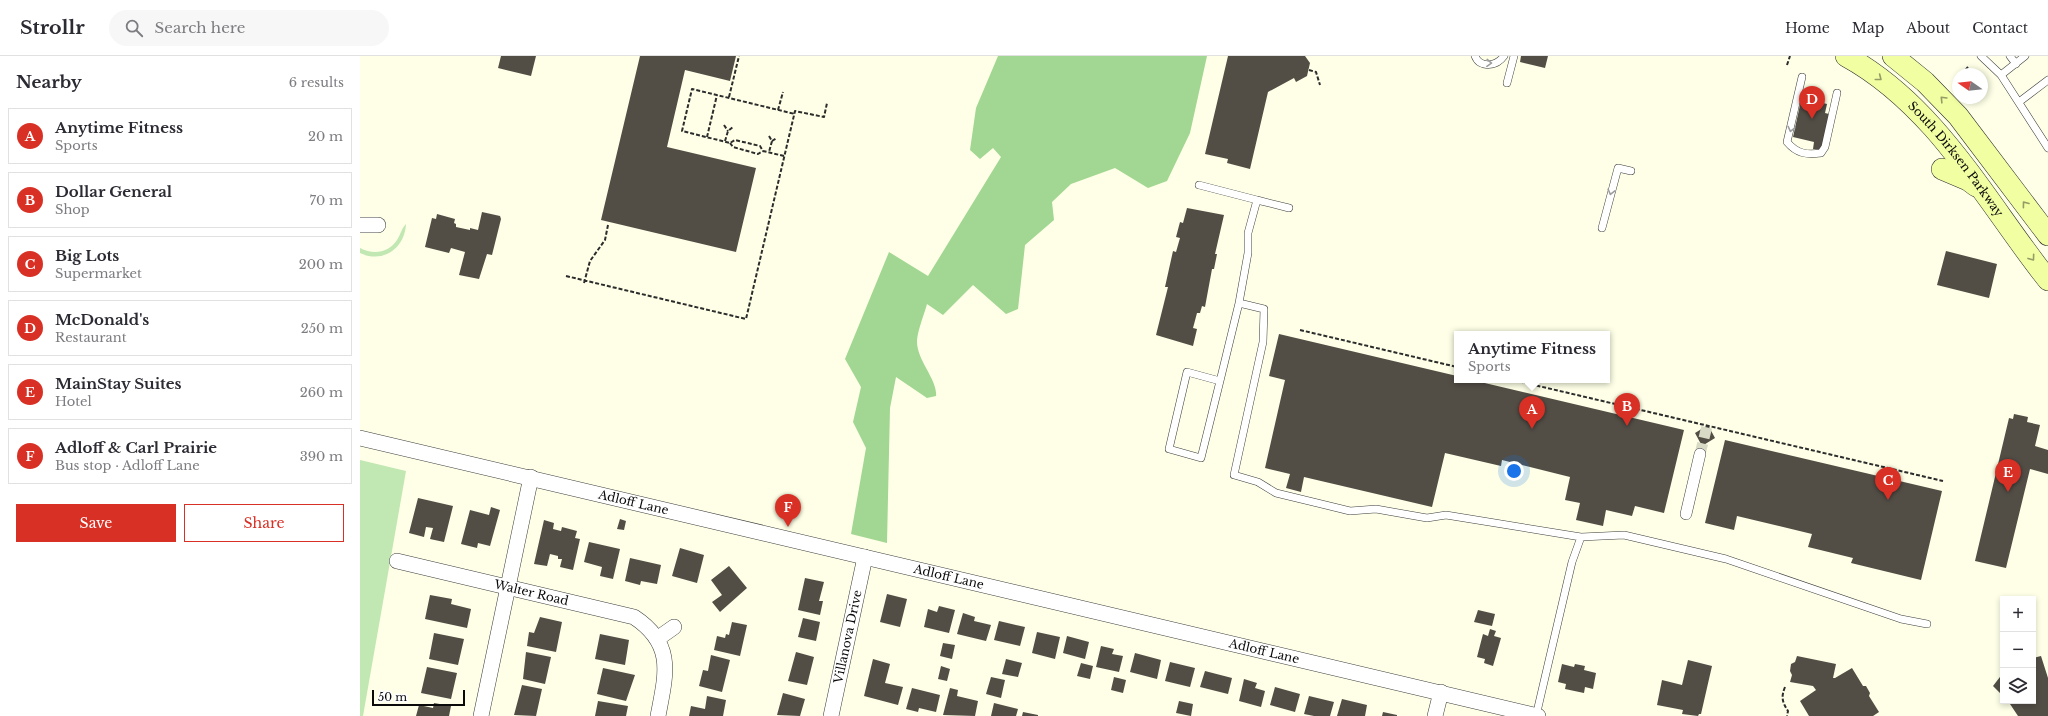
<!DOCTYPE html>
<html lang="en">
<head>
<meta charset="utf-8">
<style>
  :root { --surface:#fff; --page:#f7f7f7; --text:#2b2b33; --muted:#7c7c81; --line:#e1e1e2; --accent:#d93025 }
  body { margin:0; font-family:"Libre Baskerville",serif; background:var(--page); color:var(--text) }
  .controls { position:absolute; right:12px; bottom:12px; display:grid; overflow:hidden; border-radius:0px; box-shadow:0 2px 6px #0003 }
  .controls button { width:36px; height:36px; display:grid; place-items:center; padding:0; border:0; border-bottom:1px solid var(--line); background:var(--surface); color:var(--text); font:20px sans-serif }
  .compass { position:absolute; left:1592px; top:12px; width:36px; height:36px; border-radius:50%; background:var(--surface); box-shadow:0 2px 6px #0003; rotate:284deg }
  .scale { position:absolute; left:12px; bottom:10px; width:93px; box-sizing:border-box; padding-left:4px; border:2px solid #0a0a0a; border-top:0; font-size:11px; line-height:14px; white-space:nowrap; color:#0a0a0a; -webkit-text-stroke:3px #fff; paint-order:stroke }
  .you { position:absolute; left:1154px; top:415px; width:14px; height:14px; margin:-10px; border:3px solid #fff; border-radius:50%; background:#1a73e8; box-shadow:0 0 0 6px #1a73e833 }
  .badge { display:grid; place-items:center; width:26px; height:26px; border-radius:50%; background:var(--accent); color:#fff; font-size:13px; font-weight:700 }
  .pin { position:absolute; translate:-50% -33px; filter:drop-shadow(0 1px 2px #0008) }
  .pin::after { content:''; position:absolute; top:21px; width:14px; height:12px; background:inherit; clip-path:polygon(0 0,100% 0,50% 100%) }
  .popup { position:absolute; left:1094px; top:275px; width:156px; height:52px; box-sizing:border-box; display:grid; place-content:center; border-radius:0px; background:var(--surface); filter:drop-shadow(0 1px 3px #0005); font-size:13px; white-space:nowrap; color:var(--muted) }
  .popup b { font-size:15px; color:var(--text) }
  .popup::after { content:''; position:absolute; left:50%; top:100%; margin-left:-8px; border:8px solid transparent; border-top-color:var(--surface) }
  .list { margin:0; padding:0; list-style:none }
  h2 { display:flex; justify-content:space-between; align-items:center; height:52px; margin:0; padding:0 16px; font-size:17px }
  h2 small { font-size:13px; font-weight:400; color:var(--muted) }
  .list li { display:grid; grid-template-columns:26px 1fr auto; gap:12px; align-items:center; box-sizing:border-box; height:56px; margin:0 8px 8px; padding:0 8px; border:1px solid var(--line); border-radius:0px }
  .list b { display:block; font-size:15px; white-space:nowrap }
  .list p { margin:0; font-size:13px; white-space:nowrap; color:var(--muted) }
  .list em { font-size:13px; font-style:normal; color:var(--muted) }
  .actions { display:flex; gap:8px; padding:12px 16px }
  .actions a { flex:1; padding:9px 0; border:1px solid var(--accent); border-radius:0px; text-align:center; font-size:14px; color:var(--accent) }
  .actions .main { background:var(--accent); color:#fff }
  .icon { flex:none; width:22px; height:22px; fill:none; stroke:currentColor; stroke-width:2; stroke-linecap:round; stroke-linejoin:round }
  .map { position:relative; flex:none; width:1688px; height:660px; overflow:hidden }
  header { display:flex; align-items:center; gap:24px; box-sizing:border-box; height:56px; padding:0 20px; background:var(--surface); border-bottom:1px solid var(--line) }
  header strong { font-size:19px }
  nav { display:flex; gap:22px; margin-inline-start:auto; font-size:14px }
  .search { width:280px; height:36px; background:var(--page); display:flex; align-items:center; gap:10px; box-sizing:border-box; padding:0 14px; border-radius:22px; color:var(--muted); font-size:15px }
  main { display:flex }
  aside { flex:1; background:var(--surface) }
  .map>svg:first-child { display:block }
  .green { fill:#c1e7b2 }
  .forest { fill:#a1d792 }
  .building { fill:#524e46 }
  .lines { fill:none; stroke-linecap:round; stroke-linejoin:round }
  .pedestrian-tunnel { stroke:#d9dac5; stroke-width:11; stroke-dasharray:11 5.5; stroke-linecap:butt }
  .service-casing { stroke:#3d3d3d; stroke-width:8 }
  .pedestrian-casing { stroke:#3d3d3d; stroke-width:12 }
  .minor-casing { stroke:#3d3d3d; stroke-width:16 }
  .secondary-casing { stroke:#2c2c2c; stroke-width:22 }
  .path { stroke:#2c2c2c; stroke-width:2; stroke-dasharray:4 2; stroke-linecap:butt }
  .service { stroke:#fff; stroke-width:7 }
  .pedestrian { stroke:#fff; stroke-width:11 }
  .minor { stroke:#fff; stroke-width:15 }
  .secondary { stroke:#f2fea2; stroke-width:21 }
  .oneway { stroke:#9d9d9d }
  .oneway2 { stroke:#959c65 }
  .labels { text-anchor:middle; stroke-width:4; stroke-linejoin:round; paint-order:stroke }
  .street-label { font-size:12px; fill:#0a0a0a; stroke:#fff }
</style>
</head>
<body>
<header>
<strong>Strollr</strong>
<div class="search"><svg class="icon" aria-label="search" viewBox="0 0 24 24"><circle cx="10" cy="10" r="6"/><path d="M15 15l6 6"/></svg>Search here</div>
<nav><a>Home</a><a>Map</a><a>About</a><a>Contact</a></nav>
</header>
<main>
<aside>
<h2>Nearby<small>6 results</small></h2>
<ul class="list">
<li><span class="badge">A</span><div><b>Anytime Fitness</b><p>Sports</p></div><em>20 m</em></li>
<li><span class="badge">B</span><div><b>Dollar General</b><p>Shop</p></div><em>70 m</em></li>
<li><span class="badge">C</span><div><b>Big Lots</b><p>Supermarket</p></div><em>200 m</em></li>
<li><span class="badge">D</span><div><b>McDonald's</b><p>Restaurant</p></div><em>250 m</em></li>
<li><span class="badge">E</span><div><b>MainStay Suites</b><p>Hotel</p></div><em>260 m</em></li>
<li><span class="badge">F</span><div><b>Adloff &amp; Carl Prairie</b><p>Bus stop · Adloff Lane</p></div><em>390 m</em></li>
</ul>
<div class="actions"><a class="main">Save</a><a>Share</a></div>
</aside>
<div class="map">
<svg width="1688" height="660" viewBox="0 0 1688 660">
  <rect width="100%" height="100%" fill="#feffe6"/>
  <!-- green -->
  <path class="green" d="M46,168C45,192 23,208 0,197V192C13,199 29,197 37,184C41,178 41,173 46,168Z
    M0,404L46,415L3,660H0Z"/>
  <!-- forest -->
  <path class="forest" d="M638,0H847L830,77L807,125L788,132L755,112L711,128L692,146L694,164L665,189L658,253L646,258L613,229L583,259L567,248C564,259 558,273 557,284C556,304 578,324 576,340L567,342L536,321L530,352L527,487L491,478L506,392L493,366L501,331L485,303L529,196L568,220L641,101L633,92L620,103L610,94L616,52Z"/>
  <!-- building -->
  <path class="building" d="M141,0H176L171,20L138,12Z
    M280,0H376L370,25L325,14L307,91L396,112L376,196L241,164Z
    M868,0H945L950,7L947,20L936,26L934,22L908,36L890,113L867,107L868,103L845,98Z
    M1161,0H1188L1185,12L1160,6Z
    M1442,40L1464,44L1463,47L1467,48L1465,57L1469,58L1461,94L1453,93L1454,86L1433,81Z
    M827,152L864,159L855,198H857L854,213H852L845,251L842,250L840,257H837L833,272L837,273L833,290L796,279L808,231H805L813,195L816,196L820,182L816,181L820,166L823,167Z
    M122,156L140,160L141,163L132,199L127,198L119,223L99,219L105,196L91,192L89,197L65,191L72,162L76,163L77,158L95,163L94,167L96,168V171L110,174V172L118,174Z
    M1586,195L1637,208L1629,242L1577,229Z
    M919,278L1097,320V324H1112L1324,374L1304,457L1275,450L1272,460L1246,454L1243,470L1216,464L1220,447L1205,444L1210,421L1142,404L1141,410L1085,397L1072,451L944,421L941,436L926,432L930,418L905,412L925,324L909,320Z
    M1654,358L1668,361L1667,366L1680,369L1675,390L1688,394V418L1670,413L1646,512L1615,505L1649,362L1653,363Z
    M1348,369L1355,382L1342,390L1335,377Z
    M1365,384L1582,435L1561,524L1491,507L1493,502L1448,491L1452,478L1377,460L1374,474L1345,467Z
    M58,442L93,450L84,486L70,483L73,472L66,471L64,481L49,477Z
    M131,451L140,454L130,490L118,487L117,492L101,488L110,454L129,459Z
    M260,463L266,465L264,474L257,473Z
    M184,464L194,467L193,473L201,475L202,471L217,475L215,482L220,483L213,514L200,511L202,503H198V500L190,498L187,510L174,508Z
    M229,486L260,493L253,523L240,520L242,511L224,506Z
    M320,492L344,499L337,527L312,520Z
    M270,502L301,509L297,528L281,525L280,529L265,525Z
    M369,510L387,532L360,556L352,546L362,539L351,524Z
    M445,522L464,526L459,545H463L460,559L438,554Z
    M527,538L547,543L540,571L520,566Z
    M70,539L92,543L91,548L111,553L107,572L65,563Z
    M579,550L595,554L589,577L564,571L568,553L577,556Z
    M1118,554L1135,558L1132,570L1114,566Z
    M603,557L615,561L614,565L631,569L626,585L597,578Z
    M180,561L202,566L196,596L167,590L169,576L174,577Z
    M443,562L460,566L456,585L438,581Z
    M639,565L665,571L660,590L634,584Z
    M372,566L387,569L380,600L354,594L357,580L365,582L366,578L369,579Z
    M1130,573L1136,575L1134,580L1141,582L1133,610L1124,607L1125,603L1117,601L1123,578L1128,580Z
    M677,576L700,581L695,603L672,597Z
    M74,577L104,583L98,609L69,603Z
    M240,578L269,584L265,609L235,603Z
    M707,580L729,586L725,603L703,597Z
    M583,587L595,589L592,603L580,600Z
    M741,590L754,593L752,598L763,600L759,616L736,611Z
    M166,596L191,601L185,628L163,623Z
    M436,596L454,601L447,629L428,625Z
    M775,597L801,604L797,623L770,616Z
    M351,599L370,604L362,636L339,630L343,614L348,615Z
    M1437,600L1476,608L1473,622H1475L1492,612L1503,630H1506L1510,637L1509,640L1519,656L1513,660H1449L1440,645L1456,634L1453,630L1430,626L1432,619L1430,615L1431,608L1435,606Z
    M1681,600L1688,622V660H1658L1648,645H1673V602Z
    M513,603L530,608L525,627L543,631L538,649L504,640Z
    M646,603L662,607L658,621L642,618Z
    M1328,604L1352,610L1341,658H1339L1338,660L1322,658L1323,654L1297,649L1302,624L1322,629Z
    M810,606L835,612L830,631L805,625Z
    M721,607L733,610L730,623L717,620Z
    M1202,608L1214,611L1215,608L1225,610L1224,614L1236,617L1233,633L1225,631L1224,637L1205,633L1206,628L1198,626Z
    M581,610L590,613L587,625L578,623Z
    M67,611L97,617L91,643L61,637Z
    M243,612L275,619L266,645L237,638Z
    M845,615L872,622L868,638L840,631Z
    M1643,617V640L1633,630Z
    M631,621L645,624L641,642L626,638Z
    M754,621L766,624L763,637L751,634Z
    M884,623L897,627L895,632L905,635L901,651L879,645Z
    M162,629L182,633L176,660L154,659Z
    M915,631L940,638L935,656L910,649Z
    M552,632L580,639L576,656L559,652L558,656L546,653Z
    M590,632L598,634L597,640L618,645L615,660L583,659Z
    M423,637L445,643L440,660L417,659Z
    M347,640L366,644L363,660H329L331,650L345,653Z
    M949,640L974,646L970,660H954L944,658Z
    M982,643L1007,649L1005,660H977Z
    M238,645L268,650L266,660H235Z
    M819,645L833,648L831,660L816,657Z
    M74,647L91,650L89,660H56L59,649L73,652Z
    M634,647L658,653L656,660H631Z
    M663,656L678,659V660H662Z
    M1023,656L1037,659V660H1022Z"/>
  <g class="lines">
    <!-- pedestrian-tunnel -->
    <path class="pedestrian-tunnel" d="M1340,398L1347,370"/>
    <!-- service casing -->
    <g class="service-casing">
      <path id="service" d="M1115,0C1120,13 1137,10 1144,0
        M1621,0L1641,19L1688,92
        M1650,0L1656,8
        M1641,19L1665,0
        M1442,21L1427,86C1437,98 1447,99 1461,97L1465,91L1477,37
        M1147,27L1154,0
        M1659,46L1688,24
        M839,129L897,144L888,177V197L879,247L904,253L903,286L874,419L898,426L916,437L990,455L1016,453L1067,462L1086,459L1221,481L1264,479L1366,503L1541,563L1567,568
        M897,144L929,152
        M1242,172L1258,112L1271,115
        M860,325L841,402L809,393L827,316L860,325L879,247
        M1176,660L1212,506L1221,481"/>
    </g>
    <!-- pedestrian casing -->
    <g class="pedestrian-casing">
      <path id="pedestrian" d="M1326,458L1340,398"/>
    </g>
    <!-- minor casing -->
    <g class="minor-casing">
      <g id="minor">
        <path d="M0,169H18"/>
        <path id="s1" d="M0,382L1178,660"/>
        <path id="s2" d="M37,505L274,561C315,588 306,618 298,660"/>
        <path d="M297,583L314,571"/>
        <path d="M121,660L171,421"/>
        <path id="s3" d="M471,660L505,501"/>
        <path d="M1075,660L1081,636"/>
      </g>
    </g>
    <!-- secondary casing -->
    <g class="secondary-casing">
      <g id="secondary">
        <path id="s4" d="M1486,0C1577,50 1626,146 1688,224"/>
        <path d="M1533,0L1565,26L1598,60L1688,179"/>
        <path d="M1582,113L1608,124L1616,130"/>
      </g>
    </g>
    <!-- path -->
    <path class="path" d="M1427,9L1430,0
      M949,14L956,16L960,29
      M1602,18L1608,11
      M369,41L379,0
      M418,54L423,36
      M364,69L368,75
      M409,80L412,85L409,96
      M347,81L357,39
      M365,85L368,75L373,71
      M412,85L417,82
      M370,87L373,91L398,98L403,95
      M424,100L403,95L400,90L375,84L370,87L322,75L332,33L435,58
      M206,220L386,263L435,55L464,61L467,47
      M224,227L230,205L245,184L248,169
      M940,274L1097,311
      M1153,324L1583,425
      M1425,631C1421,641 1422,646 1428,655L1427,660"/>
    <!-- service -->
    <use href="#service" class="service"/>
    <!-- pedestrian -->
    <use href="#pedestrian" class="pedestrian"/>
    <!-- minor -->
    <use href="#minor" class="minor"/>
    <!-- secondary -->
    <use href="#secondary" class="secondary"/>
  </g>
  <!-- one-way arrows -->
  <defs><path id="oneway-chevron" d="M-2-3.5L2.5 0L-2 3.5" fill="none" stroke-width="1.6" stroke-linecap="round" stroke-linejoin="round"/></defs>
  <g class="oneway">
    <use href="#oneway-chevron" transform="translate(1129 7) rotate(3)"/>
    <use href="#oneway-chevron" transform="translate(1431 73) rotate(103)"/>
    <use href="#oneway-chevron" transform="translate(1251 136) rotate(104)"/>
  </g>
  <g class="oneway2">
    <use href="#oneway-chevron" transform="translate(1519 22) rotate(38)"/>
    <use href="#oneway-chevron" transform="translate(1583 43) rotate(-134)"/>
    <use href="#oneway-chevron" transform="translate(1665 148) rotate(-127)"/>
    <use href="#oneway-chevron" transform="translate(1672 202) rotate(54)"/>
  </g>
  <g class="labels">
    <!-- street labels -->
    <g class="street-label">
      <text dy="4" stroke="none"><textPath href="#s4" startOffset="152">South Dirksen Parkway</textPath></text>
      <text dy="4" stroke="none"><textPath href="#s1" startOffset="281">Adloff Lane</textPath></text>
      <text dy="4" stroke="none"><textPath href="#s1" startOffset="605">Adloff Lane</textPath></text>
      <text dy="4" stroke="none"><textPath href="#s2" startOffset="138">Walter Road</textPath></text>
      <text dy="4" stroke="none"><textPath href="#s3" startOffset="81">Villanova Drive</textPath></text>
      <text dy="4" stroke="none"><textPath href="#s1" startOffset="929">Adloff Lane</textPath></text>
    </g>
  </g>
</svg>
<div class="controls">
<button>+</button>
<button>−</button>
<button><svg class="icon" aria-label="layers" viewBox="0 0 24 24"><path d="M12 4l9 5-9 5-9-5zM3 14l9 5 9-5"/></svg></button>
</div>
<svg class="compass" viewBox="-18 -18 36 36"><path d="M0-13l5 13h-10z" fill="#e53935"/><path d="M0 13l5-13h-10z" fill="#7c7c81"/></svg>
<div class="scale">50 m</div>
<div class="you"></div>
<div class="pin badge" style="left:1172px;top:373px">A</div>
<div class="popup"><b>Anytime Fitness</b>Sports</div>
<div class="pin badge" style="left:1267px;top:370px">B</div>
<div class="pin badge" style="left:1528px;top:444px">C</div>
<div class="pin badge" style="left:1452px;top:63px">D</div>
<div class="pin badge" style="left:1648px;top:436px">E</div>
<div class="pin badge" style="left:428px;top:471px">F</div>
</div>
</main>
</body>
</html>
